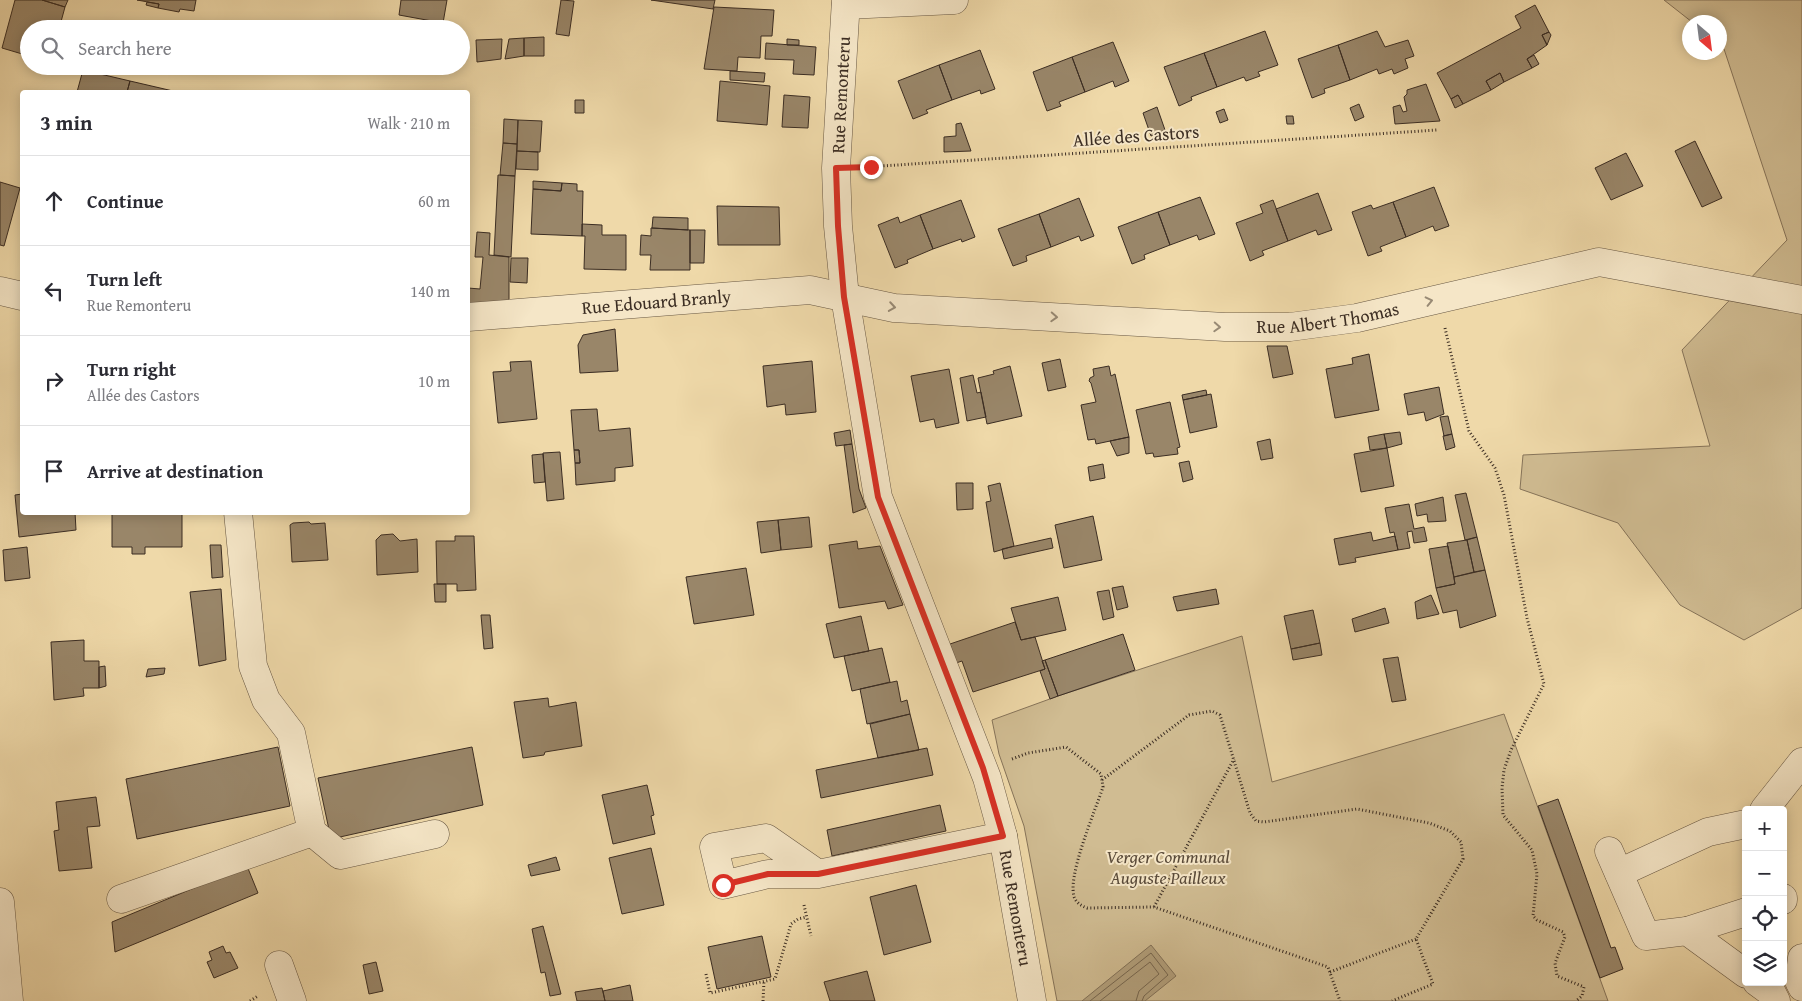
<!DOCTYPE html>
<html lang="en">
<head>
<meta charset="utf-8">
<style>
  :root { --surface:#fff; --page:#f7f7f7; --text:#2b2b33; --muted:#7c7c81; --line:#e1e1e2 }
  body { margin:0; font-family:"Gentium Book Plus",serif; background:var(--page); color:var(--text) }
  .controls { position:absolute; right:15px; bottom:15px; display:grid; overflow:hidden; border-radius:5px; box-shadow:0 2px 12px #0003 }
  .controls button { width:45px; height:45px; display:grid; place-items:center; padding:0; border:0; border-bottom:1px solid var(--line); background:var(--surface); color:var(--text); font:25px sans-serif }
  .compass { position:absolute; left:1682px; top:15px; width:45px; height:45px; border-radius:50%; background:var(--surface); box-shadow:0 2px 12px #0003; rotate:152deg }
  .stop { position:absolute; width:15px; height:15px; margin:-11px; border:4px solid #d93025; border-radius:50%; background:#fff }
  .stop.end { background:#d93025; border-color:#fff; box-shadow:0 1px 5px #0008 }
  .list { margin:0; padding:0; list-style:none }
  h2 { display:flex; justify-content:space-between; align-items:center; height:65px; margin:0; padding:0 20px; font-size:21px }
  h2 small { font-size:16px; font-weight:400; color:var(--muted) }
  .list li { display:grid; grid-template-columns:32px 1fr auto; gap:15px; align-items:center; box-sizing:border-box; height:90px; padding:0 20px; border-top:1px solid var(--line) }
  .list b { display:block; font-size:19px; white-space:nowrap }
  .list p { margin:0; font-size:16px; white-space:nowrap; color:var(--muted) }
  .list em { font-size:16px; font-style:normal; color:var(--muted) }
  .icon { flex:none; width:28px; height:28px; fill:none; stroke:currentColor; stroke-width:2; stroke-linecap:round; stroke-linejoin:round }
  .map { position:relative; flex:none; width:1802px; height:1001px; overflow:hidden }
  .search { position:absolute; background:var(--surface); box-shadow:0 2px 12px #0003; left:20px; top:20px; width:450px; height:55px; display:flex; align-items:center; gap:12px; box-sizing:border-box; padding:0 18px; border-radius:28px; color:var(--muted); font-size:19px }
  .panel { position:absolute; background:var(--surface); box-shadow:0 2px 12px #0003; left:20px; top:90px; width:450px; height:425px; border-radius:5px }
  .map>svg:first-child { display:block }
  .green { fill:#d0bc92; stroke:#86745a }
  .water { fill:#b29f7b; stroke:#827158 }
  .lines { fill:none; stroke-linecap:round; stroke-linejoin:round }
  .shore { stroke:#76664f; stroke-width:1 }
  .building { fill:#998669; stroke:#3b2d23 }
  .minor-casing { stroke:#685844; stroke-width:29 }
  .path { stroke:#3b2d23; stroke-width:3; stroke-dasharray:1 2.5; stroke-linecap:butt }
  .minor { stroke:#f5e6c7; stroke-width:28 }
  .oneway { stroke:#988a75 }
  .route { stroke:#d93025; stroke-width:6 }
  .labels { text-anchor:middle; stroke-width:4; stroke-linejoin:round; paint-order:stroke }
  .street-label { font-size:18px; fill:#3b2d23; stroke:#f5e6c7 }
  .park-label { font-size:18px; font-style:italic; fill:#594a39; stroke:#f5e6c7 }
</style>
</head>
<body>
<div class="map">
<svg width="1802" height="1001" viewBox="0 0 1802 1001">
  <rect width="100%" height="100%" fill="#efd9a9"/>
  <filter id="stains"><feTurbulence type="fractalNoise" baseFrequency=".004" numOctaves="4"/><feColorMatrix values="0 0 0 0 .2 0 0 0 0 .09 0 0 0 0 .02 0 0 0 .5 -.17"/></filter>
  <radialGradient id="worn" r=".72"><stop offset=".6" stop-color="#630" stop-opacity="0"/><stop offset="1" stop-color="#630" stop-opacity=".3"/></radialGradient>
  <!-- green -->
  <path class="green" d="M1664,0H1802V608L1744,640L1680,605L1618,523L1520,489L1523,455L1710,446L1682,350L1787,240L1724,49L1720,45V22H1692Z
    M1242,636L1272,782L1504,714L1608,1001H1057L1024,826L999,754L992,720L1058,696Z"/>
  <!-- water -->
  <path class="water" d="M1151,945L1176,976L1145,1001H1082Z"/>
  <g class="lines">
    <!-- shore -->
    <path class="shore" d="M1090,1001L1151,953L1168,975L1144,996L1142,1001
      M1100,1001L1150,962L1159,974L1139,991L1136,1001"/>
  </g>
  <!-- building -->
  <path class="building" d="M15,0H42L65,7L59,29H29V56L2,48Z
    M42,0H68L65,7Z
    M137,0H196L194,11L180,9L179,12L158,8L159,4Z
    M401,0H447L443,23L399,15Z
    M561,0L574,1L569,36L556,34Z
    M651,0H715L713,9Z
    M147,2L159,4L158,8L146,5Z
    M1535,5L1549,32L1542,35L1547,45L1527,59L1532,68L1504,82L1500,73L1486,81L1491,90L1463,104L1458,95L1451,99L1437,73L1521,28L1515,16Z
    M714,7L774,10L772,36H761L760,58L738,57L737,71L704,69Z
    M1265,31L1278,65L1258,72L1260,76L1246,81L1244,77L1217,87L1204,53Z
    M1377,31L1385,47L1408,40L1414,56L1405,59L1408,68L1394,74L1392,69L1379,74L1377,69L1350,80L1338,45Z
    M1549,32L1551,35L1547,45L1542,35Z
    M544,37V56H524V38Z
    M524,38V56L505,59L509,39Z
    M502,39L501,59L477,62L476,40Z
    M787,39L799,40V45H787Z
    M1113,42L1129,81L1115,87L1113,81L1085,92L1072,57Z
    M766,43L816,47L814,75L793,74L794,60L765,59Z
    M1338,45L1350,80L1324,89L1325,93L1312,98L1298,59Z
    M980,50L995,89L981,94L980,90L952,100L939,65Z
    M1204,53L1217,87L1191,97L1192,100L1179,106L1164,67Z
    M1534,55L1539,64L1532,68L1527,59Z
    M1072,57L1085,92L1059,102L1061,106L1047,111L1033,72Z
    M939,65L952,100L926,110L928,113L913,119L898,81Z
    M83,70L130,81L127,92H77Z
    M730,71L765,73L764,82L730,80Z
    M1500,73L1504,82L1491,90L1486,81Z
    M130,81L173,91L127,92Z
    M720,81L770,86L767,125L717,121Z
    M1426,84L1440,121L1395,124L1393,107L1400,105L1403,112L1407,111L1404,97L1407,94V90Z
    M784,95L810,97L808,128L782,127Z
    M1458,95L1463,104L1455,108L1451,99Z
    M575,100H584V113H575Z
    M1359,104L1364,117L1355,121L1350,108Z
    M1157,107L1165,130L1151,136L1143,113Z
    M1224,109L1228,120L1220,123L1216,112Z
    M1286,116H1293L1294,124H1287Z
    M504,119L518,120L517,144L503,143Z
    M518,120L542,121L540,152L517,151Z
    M961,123L971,151L944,152V137L956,136V124Z
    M1695,141L1722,198L1702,207L1675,151Z
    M503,143L517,144L515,176L500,175Z
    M517,151L538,152V170L516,169Z
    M1626,153L1643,186L1611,200L1595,168Z
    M498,175L515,176L511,257L494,255Z
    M533,181L562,183L561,191L533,189Z
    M0,182L20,188L4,246L0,245Z
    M562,183L577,184V191H583L582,236L531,234L533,189L561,191Z
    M1434,187L1449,226L1435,231L1433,226L1406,237L1393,202Z
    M1318,193L1332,230L1318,235L1316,230L1288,241L1276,209Z
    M1200,197L1215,234L1199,240L1197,235L1170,245L1158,212Z
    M1079,198L1094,236L1081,241L1079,236L1051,247L1039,214Z
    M961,200L975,237L962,242L961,239L933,249L920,215Z
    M1273,200L1288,241L1262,251L1264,255L1250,261L1236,223L1263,213L1260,205Z
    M1393,202L1406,237L1380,247L1382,251L1368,256L1352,212L1371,205L1373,209Z
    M717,206L779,207L780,245H718Z
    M1158,212L1170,245L1144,255L1145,259L1132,264L1118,227Z
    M1039,214L1051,247L1026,256L1027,261L1013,266L998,229Z
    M920,215L933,249L907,260L908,263L895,268L878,225L898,217L900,223Z
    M653,217L688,218V230L652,228Z
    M582,224L602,225V235H626V270L584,269L585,236H582Z
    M651,228L690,230V270H650L651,255H640L641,235L651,236Z
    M690,230H705L704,263H690Z
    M477,232L490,233L489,255L509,257V303L468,306V288L480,289L483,257H475Z
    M511,258H528L527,283L510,282Z
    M615,329L618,371L580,373L578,345L583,335Z
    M1267,346H1287L1293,374L1273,378Z
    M1369,354L1379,410L1335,418L1326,369L1353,364L1352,358Z
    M1060,359L1066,387L1048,391L1042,363Z
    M531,361L537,419L498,423L493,372L511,371L510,362Z
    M812,361L816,412L786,415L785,404L767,407L763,366Z
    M1010,366L1022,416L987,424L978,378L994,374L993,371Z
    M1109,366L1111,376L1115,374L1129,437L1096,444L1095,439L1088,440L1081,405L1096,402L1091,383L1089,381L1090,378L1094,376L1093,369Z
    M949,369L959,423L936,428L934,419L920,422L911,376Z
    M973,375L977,393L981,392L986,417L967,421L960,378Z
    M1439,387L1444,414L1426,421L1424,412L1408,415L1404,394Z
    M1206,390L1207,395L1183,400L1182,395Z
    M1211,394L1217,427L1190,433L1183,400Z
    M1170,402L1180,447L1177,448L1178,454L1154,457L1153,453L1146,454L1136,410Z
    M597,409L599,431L630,428L633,466L615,468V481L576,485L575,463H580L579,450H574L571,410Z
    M1448,416L1452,434L1444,436L1440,417Z
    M850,430L852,444L836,446L834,433Z
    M1400,432L1402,444L1387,448L1384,434Z
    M1384,434L1387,448L1370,450L1368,437Z
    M1452,434L1455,447L1446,450L1443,436Z
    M1129,437V453L1117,456L1110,441Z
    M1270,439L1273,458L1261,460L1257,442Z
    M852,444L859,489L866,508L853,513L844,445Z
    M1387,448L1394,486L1361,492L1354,454Z
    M574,450H579L580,463H575Z
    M560,452L564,499L547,501L543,453Z
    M543,454L545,482L534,483L532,455Z
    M1189,461L1193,479L1183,482L1179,463Z
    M1103,464L1105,478L1090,481L1088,467Z
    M956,483H973V509L957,510Z
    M1000,483L1014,546L994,552L986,502L991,501L988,486Z
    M1466,493L1477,537L1465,540L1455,495Z
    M22,494V512H75L76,530L19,537L15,495Z
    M1443,497L1446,521L1428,522L1427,514L1417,516L1415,504Z
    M1409,504L1414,529L1424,527L1427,541L1414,543L1412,531L1407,532L1410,548L1398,550L1394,532L1390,533L1385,508Z
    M112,512H182V547H145V554H132V547H112Z
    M1093,516L1102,560L1064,568L1055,525Z
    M809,517L812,547L781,550L778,520Z
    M778,520L781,550L761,553L757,522Z
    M309,522L311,524L325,523L328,560L292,562L290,525L293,523Z
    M1371,532L1373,541L1395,536L1398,550L1355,558L1356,562L1339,565L1334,539Z
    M393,534L400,541L417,539L418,572L377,575L376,540L381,535Z
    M455,536H474L476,590L457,591V584H437L436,541H455Z
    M1477,537L1485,570L1474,572L1467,540Z
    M1051,538L1053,548L1004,559L1002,549Z
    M1467,540L1474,572L1454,577L1447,543Z
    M857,541L858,549L880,546L903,605L888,609L885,601L839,608L829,545Z
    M210,545H221L223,577L212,578Z
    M1448,546L1455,584L1436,588L1429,549Z
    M27,547L30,578L5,581L3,550Z
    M746,568L754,615L694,624L686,577Z
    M1485,570L1496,616L1460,628L1457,610L1443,613L1436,588L1455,584L1454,577Z
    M434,584H446V602H435Z
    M1123,586L1128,607L1117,610L1112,588Z
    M221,589L226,660L199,666L190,592Z
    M1216,589L1219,604L1177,611L1173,597Z
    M1109,590L1114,617L1103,620L1097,592Z
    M1431,595L1439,614L1417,619L1415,602Z
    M1058,597L1066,630L1021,640L1011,608Z
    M1385,608L1389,623L1355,632L1352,619Z
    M1313,610L1320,643L1291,649L1284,616Z
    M481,615H490L493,648L484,649Z
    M861,616L869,651L834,658L826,624Z
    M1015,622L1021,640L1035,637L1045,669L973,692L962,661L956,663L950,644Z
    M1123,634L1135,670L1058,696L1045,660Z
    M84,640V661H99V688H83L84,696L54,700L51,642Z
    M1320,643L1322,655L1293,660L1291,649Z
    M882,648L890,682L852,691L844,656Z
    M1398,657L1406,700L1392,702L1383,659Z
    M1045,660L1058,696L1050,699L1040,671L1045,669L1042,661Z
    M105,666L106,686L99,688V667Z
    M165,668L164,674L146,677L148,669Z
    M897,681L901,702L907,700L910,714L867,724L860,689Z
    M548,698L549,707L576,702L582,746L545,752L544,755L523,758L514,702Z
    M910,714L919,750L878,758L870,724Z
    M278,747L290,806L137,839L126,779Z
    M472,747L483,805L331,839L318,778Z
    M927,748L933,775L821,798L816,770Z
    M647,785L654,815L651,816L655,834L613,844L602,795Z
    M96,797L100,826L87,827L92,868L59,871L54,831L59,830L56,802Z
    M1558,799L1611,948L1615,947L1623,969L1600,978L1538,806Z
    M940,805L946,831L832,856L827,830Z
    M651,848L664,905L622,914L609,858Z
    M556,857L560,870L531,876L528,865Z
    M247,866L258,893L115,952L112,922Z
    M916,885L931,942L884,955L870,897Z
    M543,926L561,994L550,996L545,972L541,973L532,929Z
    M762,936L771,977L717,989L708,947Z
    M223,946L226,953L230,952L238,968L214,978L207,962L212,960L209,952Z
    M376,962L383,991L369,994L363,965Z
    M867,971L875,1001H830L824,982Z
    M630,985L633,1001H605L603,991Z
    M602,988L605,1001H577L575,992Z"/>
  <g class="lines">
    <!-- minor casing -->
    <g class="minor-casing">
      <g id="minor">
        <path id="s1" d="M846,0L836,168L838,226L845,297L878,497L987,778L1003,836L1032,1001"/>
        <path d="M846,5L954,0"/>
        <path d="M0,291L22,296"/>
        <path id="s2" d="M468,317L810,290L894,308L1225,327H1290L1357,318L1599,262L1802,300"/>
        <path d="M1764,810L1802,762"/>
        <path d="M312,832L340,855L435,834"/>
        <path d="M1609,851L1646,936L1687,931L1746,974"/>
        <path d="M1619,873L1708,832L1746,824"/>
        <path d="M818,874L766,838L714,847L723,885L768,874H818L1003,836"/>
        <path d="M1783,898V900"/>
        <path d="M121,899L312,832L291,733L266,700L253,666L238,512"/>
        <path d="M0,902L9,1001"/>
        <path d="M1687,931L1746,912"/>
        <path d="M1802,958L1799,981L1802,987"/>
        <path d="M279,965L292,1001"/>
        <path d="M1757,982L1772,993L1776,1001"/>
      </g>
    </g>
    <!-- path -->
    <path class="path" d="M866,167L1437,130
      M1445,328L1469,431L1495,468L1504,495L1527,618L1544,684L1511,750L1504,770L1502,788L1503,815L1532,850L1537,874L1533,916L1537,920L1563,932L1565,937L1555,963L1557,976L1584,987L1582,996L1576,1001
      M1012,759L1028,753L1066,747L1101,774L1103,787C1096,809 1065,880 1075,899C1078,904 1082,906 1087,908L1154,907L1328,967L1340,1001
      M1102,780L1189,715L1212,711L1220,715L1250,813L1256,821L1264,822L1357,809L1429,823L1450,831L1461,842L1463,859L1416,939L1433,984L1392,1001
      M804,905L811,936
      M1154,907L1234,759
      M1330,972L1416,939
      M706,974L710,993L775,979L791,924L798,919L807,917
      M250,1001L258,996
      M763,1001L764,981"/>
    <!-- minor -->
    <use href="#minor" class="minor"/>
  </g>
  <!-- one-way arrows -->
  <defs><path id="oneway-chevron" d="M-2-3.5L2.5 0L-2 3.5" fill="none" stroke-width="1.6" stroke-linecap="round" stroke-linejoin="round" transform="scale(1.25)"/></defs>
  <g class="oneway">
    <use href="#oneway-chevron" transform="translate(1429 301) rotate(-13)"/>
    <use href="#oneway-chevron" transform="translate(892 307) rotate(9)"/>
    <use href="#oneway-chevron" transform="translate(1054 317) rotate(3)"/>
    <use href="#oneway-chevron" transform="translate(1217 327) rotate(3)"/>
  </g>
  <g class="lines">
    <!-- route -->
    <path class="route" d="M723,885L768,874H818L1003,836L983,768L878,497L844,297L838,226L836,168L871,167"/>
  </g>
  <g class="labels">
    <!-- street labels -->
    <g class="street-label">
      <text transform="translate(841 95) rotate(-87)" y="6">Rue Remonteru</text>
      <text transform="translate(1136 136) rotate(-4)" y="6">Allée des Castors</text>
      <text dy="6" stroke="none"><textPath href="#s2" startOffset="189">Rue Edouard Branly</textPath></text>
      <text dy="6" stroke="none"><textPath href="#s2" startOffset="864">Rue Albert Thomas</textPath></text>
      <text dy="6" stroke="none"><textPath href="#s1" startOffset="935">Rue Remonteru</textPath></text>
    </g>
    <!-- park labels -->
    <g class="park-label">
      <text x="1168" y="863">Verger Communal<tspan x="1168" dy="21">Auguste Pailleux</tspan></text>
    </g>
  </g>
  <rect width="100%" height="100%" filter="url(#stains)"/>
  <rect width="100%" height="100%" fill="url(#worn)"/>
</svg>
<div class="controls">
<button>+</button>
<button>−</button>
<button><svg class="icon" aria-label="locate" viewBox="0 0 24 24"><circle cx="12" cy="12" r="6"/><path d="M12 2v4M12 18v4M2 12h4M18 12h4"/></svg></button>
<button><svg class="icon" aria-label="layers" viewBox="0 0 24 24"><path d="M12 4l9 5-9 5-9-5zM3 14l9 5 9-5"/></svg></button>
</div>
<svg class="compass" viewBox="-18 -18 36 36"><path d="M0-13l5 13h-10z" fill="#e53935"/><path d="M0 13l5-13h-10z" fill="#7c7c81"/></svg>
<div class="stop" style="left:723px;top:885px"></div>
<div class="stop end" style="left:871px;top:167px"></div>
<div class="search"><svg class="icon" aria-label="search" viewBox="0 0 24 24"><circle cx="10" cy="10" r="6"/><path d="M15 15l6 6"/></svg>Search here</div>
<section class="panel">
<h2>3 min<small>Walk · 210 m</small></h2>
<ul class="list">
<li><svg class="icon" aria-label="ahead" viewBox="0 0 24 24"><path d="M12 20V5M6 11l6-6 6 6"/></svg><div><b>Continue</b></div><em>60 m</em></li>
<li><svg class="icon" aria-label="left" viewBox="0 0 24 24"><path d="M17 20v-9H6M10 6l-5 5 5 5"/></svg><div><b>Turn left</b><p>Rue Remonteru</p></div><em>140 m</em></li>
<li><svg class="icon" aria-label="right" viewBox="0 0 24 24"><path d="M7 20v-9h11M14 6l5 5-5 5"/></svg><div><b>Turn right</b><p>Allée des Castors</p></div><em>10 m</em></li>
<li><svg class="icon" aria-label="arrive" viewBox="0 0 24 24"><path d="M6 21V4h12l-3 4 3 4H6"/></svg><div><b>Arrive at destination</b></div></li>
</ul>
</section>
</div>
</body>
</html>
